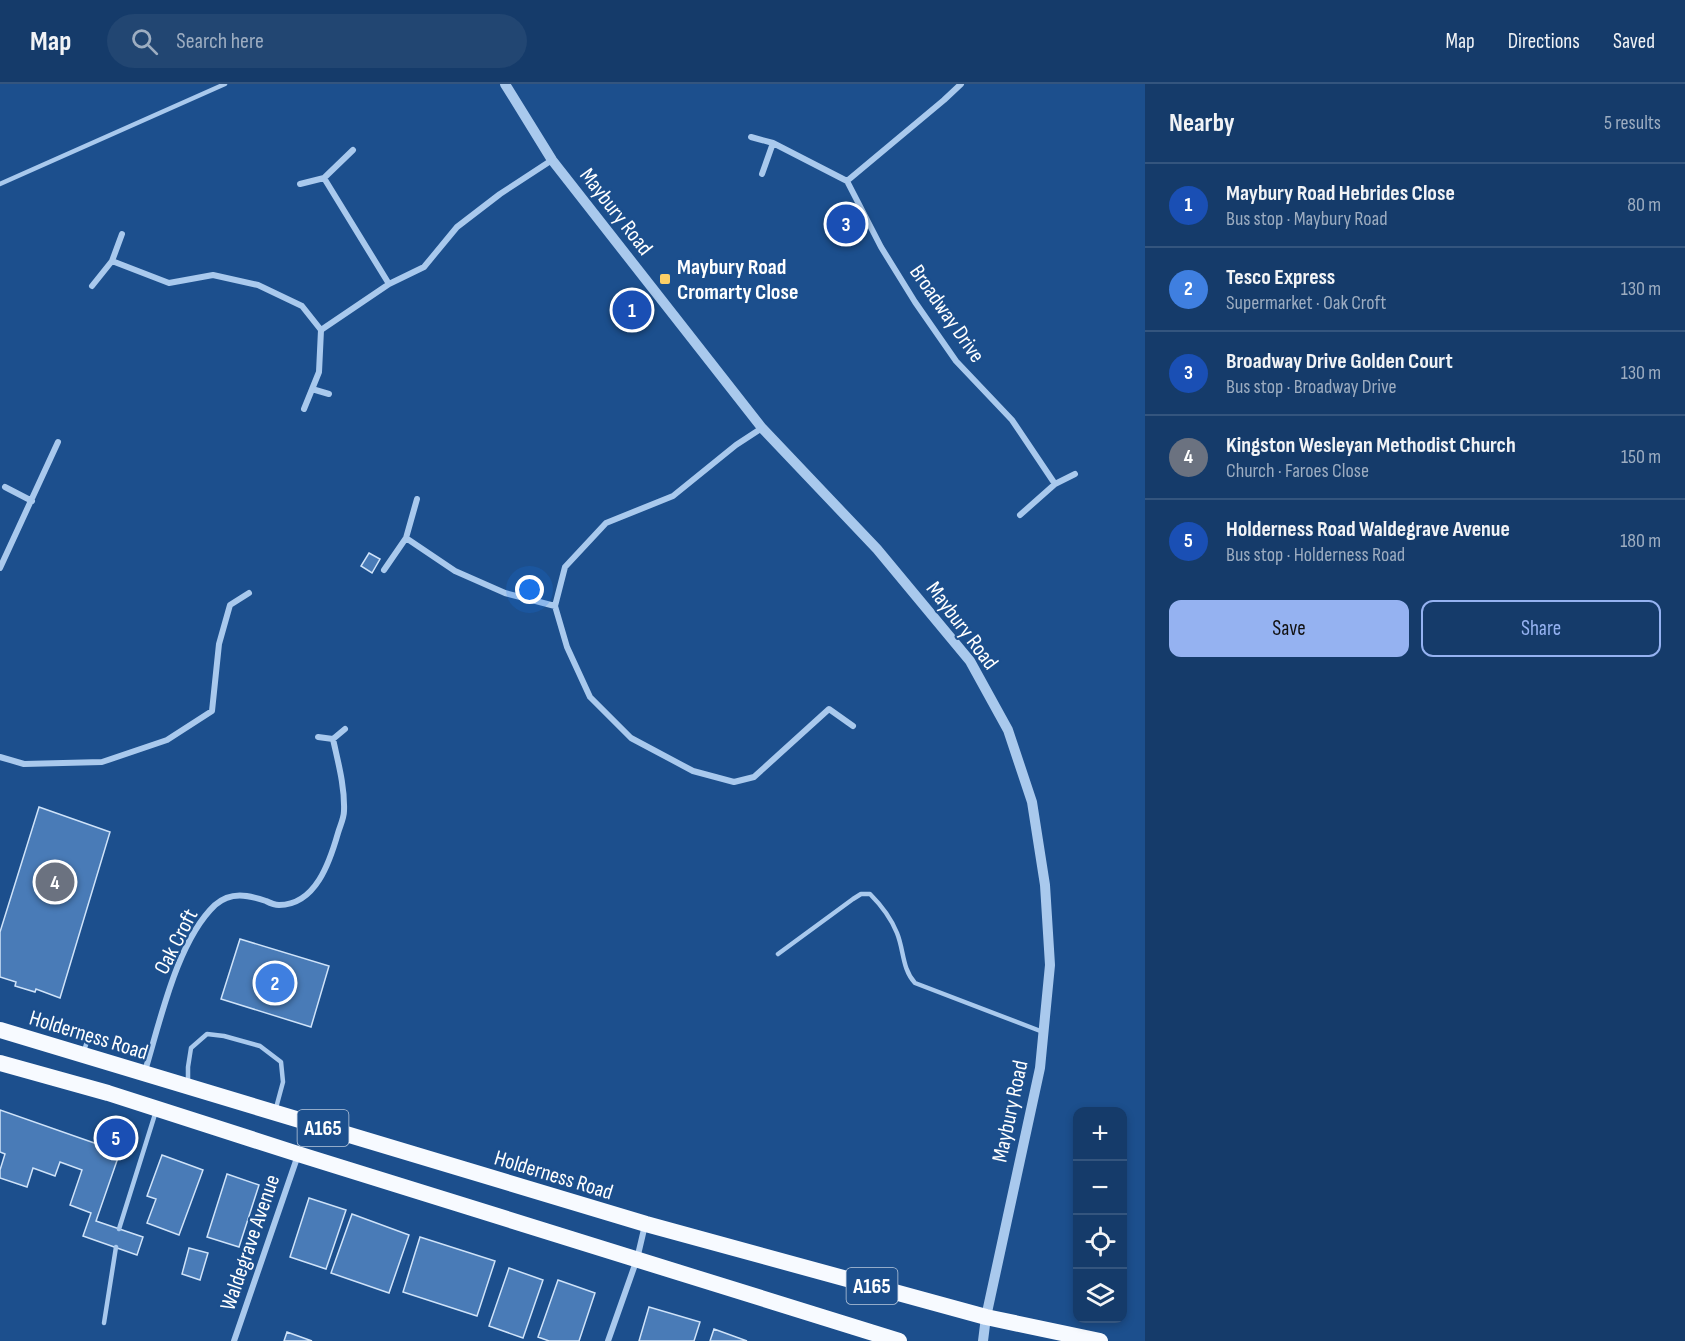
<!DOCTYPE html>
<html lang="en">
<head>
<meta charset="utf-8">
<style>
  :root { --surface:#153b6a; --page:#224672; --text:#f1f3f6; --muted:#9dadc1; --line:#34557e; --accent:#95b2f1 }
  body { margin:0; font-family:"Sofia Sans Condensed",sans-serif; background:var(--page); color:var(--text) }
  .controls { position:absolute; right:18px; bottom:18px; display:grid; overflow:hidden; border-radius:12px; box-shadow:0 3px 9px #0003 }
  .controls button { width:54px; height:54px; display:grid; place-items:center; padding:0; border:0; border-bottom:2px solid var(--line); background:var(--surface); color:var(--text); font:30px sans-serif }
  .you { position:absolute; left:530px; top:506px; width:21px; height:21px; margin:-15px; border:4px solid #fff; border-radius:50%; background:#1a73e8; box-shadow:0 0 0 9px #1a73e833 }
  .badge { display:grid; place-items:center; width:39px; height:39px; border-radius:50%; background:var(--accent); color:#fff; font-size:20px; font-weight:700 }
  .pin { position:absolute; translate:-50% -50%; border:3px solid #fff; box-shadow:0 2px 6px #0006 }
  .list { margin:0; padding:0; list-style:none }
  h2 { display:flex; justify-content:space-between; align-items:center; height:78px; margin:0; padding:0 24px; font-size:26px }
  h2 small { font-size:20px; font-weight:400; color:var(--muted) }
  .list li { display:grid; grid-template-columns:39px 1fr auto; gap:18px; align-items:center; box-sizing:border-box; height:84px; padding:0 24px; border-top:2px solid var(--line) }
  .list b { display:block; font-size:22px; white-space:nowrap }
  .list p { margin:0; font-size:20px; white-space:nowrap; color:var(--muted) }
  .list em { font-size:20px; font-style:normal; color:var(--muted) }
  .actions { display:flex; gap:12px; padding:18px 24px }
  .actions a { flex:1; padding:14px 0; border:2px solid var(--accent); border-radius:12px; text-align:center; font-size:21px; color:var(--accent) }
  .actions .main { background:var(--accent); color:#111 }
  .icon { flex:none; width:33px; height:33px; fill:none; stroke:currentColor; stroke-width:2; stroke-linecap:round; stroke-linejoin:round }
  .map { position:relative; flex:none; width:1145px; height:1257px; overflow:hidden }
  header { display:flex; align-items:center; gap:36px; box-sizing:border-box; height:84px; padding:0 30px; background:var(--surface); border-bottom:2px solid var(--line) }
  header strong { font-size:28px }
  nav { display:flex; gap:33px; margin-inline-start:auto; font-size:21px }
  .search { width:420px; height:54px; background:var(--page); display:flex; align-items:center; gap:15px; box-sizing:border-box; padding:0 21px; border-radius:33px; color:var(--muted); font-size:22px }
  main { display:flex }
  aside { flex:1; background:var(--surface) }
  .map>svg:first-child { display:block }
  .building { fill:#497bb7; stroke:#cfe3f9; stroke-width:1.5 }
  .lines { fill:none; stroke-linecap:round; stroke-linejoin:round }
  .service { stroke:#a9c9ed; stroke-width:4.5 }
  .minor { stroke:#a9c9ed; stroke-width:6 }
  .tertiary { stroke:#a9c9ed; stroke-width:10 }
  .trunk { stroke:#f7faff; stroke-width:16 }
  .poi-dot { fill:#fdd067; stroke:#1c4f8d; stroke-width:2 }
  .labels { text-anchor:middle; stroke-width:4.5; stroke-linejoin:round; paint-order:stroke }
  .shield { fill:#1c4f8d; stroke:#bbcadd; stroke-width:1.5 }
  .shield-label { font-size:21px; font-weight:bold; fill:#fff }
  .street-label { font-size:22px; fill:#fff; stroke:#1c4f8d }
  .poi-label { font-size:22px; font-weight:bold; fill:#fff; stroke:#1c4f8d; text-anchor:start }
</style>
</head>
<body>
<header>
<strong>Map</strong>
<div class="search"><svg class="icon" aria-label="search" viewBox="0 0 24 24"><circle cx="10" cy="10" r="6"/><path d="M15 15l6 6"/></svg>Search here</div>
<nav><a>Map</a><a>Directions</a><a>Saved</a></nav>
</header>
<main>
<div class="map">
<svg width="1145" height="1257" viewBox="0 0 1145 1257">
  <rect width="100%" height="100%" fill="#1c4f8d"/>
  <!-- building -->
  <path class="building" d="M369,469L380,475L372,489L361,482Z
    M39,723L110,748L60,914L36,905L35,908L15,902L16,898L0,893V848Z
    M240,855L329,882L311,943L221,915Z
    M0,1026L120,1068L96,1137L143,1153L137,1171L83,1152L91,1129L70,1121L82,1086L60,1078L55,1092L33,1084L27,1103L0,1094V1086L5,1070L0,1068Z
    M162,1071L203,1086L179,1151L147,1139L156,1115L147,1112Z
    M227,1090L259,1101L239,1163L207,1153Z
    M309,1114L346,1126L326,1185L290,1173Z
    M352,1130L409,1151L389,1209L331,1189Z
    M420,1153L495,1177L477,1232L403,1208Z
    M189,1164L208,1169L200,1196L182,1190Z
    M509,1184L543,1196L523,1254L489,1242Z
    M558,1196L595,1209L579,1257H549L538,1253Z
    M649,1223L700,1238L694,1257H639Z
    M714,1245L747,1257H710Z
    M287,1248L312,1257H284Z"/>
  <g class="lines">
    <!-- service -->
    <path class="service" d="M0,100L225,0
      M778,870L853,815L861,810H870C881,821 891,834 897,849C904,866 902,885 915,899L1043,948
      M84,967L89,951
      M188,998V983L191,964L207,950L224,952L260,962L281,978L283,998L276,1024
      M119,1145L156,1027
      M104,1239L116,1163"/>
    <!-- minor -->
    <path class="minor" d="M751,53L773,59L847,97L881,163L915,218L956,277L1012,336L1055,400
      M762,90L773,59
      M324,94L389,200
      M847,97L944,16L961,0
      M300,100L324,94L353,66
      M112,177L169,199L213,191L258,201L302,222L321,246L319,288L304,325
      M92,202L112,177L122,150
      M321,246L389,200L424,183L457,143L500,110L552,76
      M312,305L329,310
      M762,344L736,361L673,412L606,439L565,483L555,522L567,563L590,613L631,654L693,687L734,698L754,693L829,625L853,642
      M5,403L32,417
      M1020,431L1055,400L1075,390
      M406,454L455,487L505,509L555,522
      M0,484L58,358
      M384,486L406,454L417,415
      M318,653L333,655L345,645
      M0,673L24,680L102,678L167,656L212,627L219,560L230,521L249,509
      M145,987C160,938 177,857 215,821C231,807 248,811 266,817C270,819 275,821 279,821C316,821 330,777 338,749C340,742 344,734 344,727C345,703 338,678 333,655
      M234,1257L298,1071
      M608,1257L637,1175L645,1141"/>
    <!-- tertiary -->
    <path class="tertiary" d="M505,0L552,76L762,344L877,465L970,577L1008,646L1032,718L1045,801L1050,881L1040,984L986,1233L983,1257"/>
    <!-- trunk -->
    <path class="trunk" d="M0,946L646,1140L986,1233L1100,1257
      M0,979L108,1009L298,1070L899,1257"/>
  </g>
  <!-- markers -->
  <rect class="poi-dot" x="659" y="189" width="12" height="12" rx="3"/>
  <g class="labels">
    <!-- shield labels -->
    <g class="shield">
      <rect x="297.5" y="1026" width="51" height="36" rx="4.5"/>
      <rect x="846.5" y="1184" width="51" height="36" rx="4.5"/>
    </g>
    <g class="shield-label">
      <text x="323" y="1051">A165</text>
      <text x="872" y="1209">A165</text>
    </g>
    <!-- street labels -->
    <g class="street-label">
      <text transform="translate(617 127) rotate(52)" y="8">Maybury Road</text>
      <text transform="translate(948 229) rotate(55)" y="8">Broadway Drive</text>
      <text transform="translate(963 541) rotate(53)" y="8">Maybury Road</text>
      <text transform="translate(175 857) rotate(-63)" y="8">Oak Croft</text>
      <text transform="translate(89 950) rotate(17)" y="8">Holderness Road</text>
      <text transform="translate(1009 1027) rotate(-78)" y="8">Maybury Road</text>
      <text transform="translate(554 1090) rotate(17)" y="8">Holderness Road</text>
      <text transform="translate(249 1158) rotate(-71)" y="8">Waldegrave Avenue</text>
    </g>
    <!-- poi labels -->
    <g class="poi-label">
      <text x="677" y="190">Maybury Road<tspan x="677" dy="25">Cromarty Close</tspan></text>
    </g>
  </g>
</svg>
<div class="controls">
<button>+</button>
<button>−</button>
<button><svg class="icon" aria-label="locate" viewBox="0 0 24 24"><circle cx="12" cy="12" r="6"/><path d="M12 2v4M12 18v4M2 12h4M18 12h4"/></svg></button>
<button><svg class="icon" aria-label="layers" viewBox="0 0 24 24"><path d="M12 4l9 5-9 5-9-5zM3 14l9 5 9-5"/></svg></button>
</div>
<div class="you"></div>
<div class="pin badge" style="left:632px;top:226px;background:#1a4fb4">1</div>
<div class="pin badge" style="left:275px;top:899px;background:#3f7fe0">2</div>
<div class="pin badge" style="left:846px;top:140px;background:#1a4fb4">3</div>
<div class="pin badge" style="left:55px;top:798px;background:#6b7280">4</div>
<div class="pin badge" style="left:116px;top:1054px;background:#1a4fb4">5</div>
</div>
<aside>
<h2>Nearby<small>5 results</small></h2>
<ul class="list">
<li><span class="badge" style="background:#1a4fb4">1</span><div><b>Maybury Road Hebrides Close</b><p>Bus stop · Maybury Road</p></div><em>80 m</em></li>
<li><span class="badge" style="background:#3f7fe0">2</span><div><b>Tesco Express</b><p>Supermarket · Oak Croft</p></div><em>130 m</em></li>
<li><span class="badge" style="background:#1a4fb4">3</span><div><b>Broadway Drive Golden Court</b><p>Bus stop · Broadway Drive</p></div><em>130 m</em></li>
<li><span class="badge" style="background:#6b7280">4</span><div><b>Kingston Wesleyan Methodist Church</b><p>Church · Faroes Close</p></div><em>150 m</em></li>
<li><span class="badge" style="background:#1a4fb4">5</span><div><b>Holderness Road Waldegrave Avenue</b><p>Bus stop · Holderness Road</p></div><em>180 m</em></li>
</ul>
<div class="actions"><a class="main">Save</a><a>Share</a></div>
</aside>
</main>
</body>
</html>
